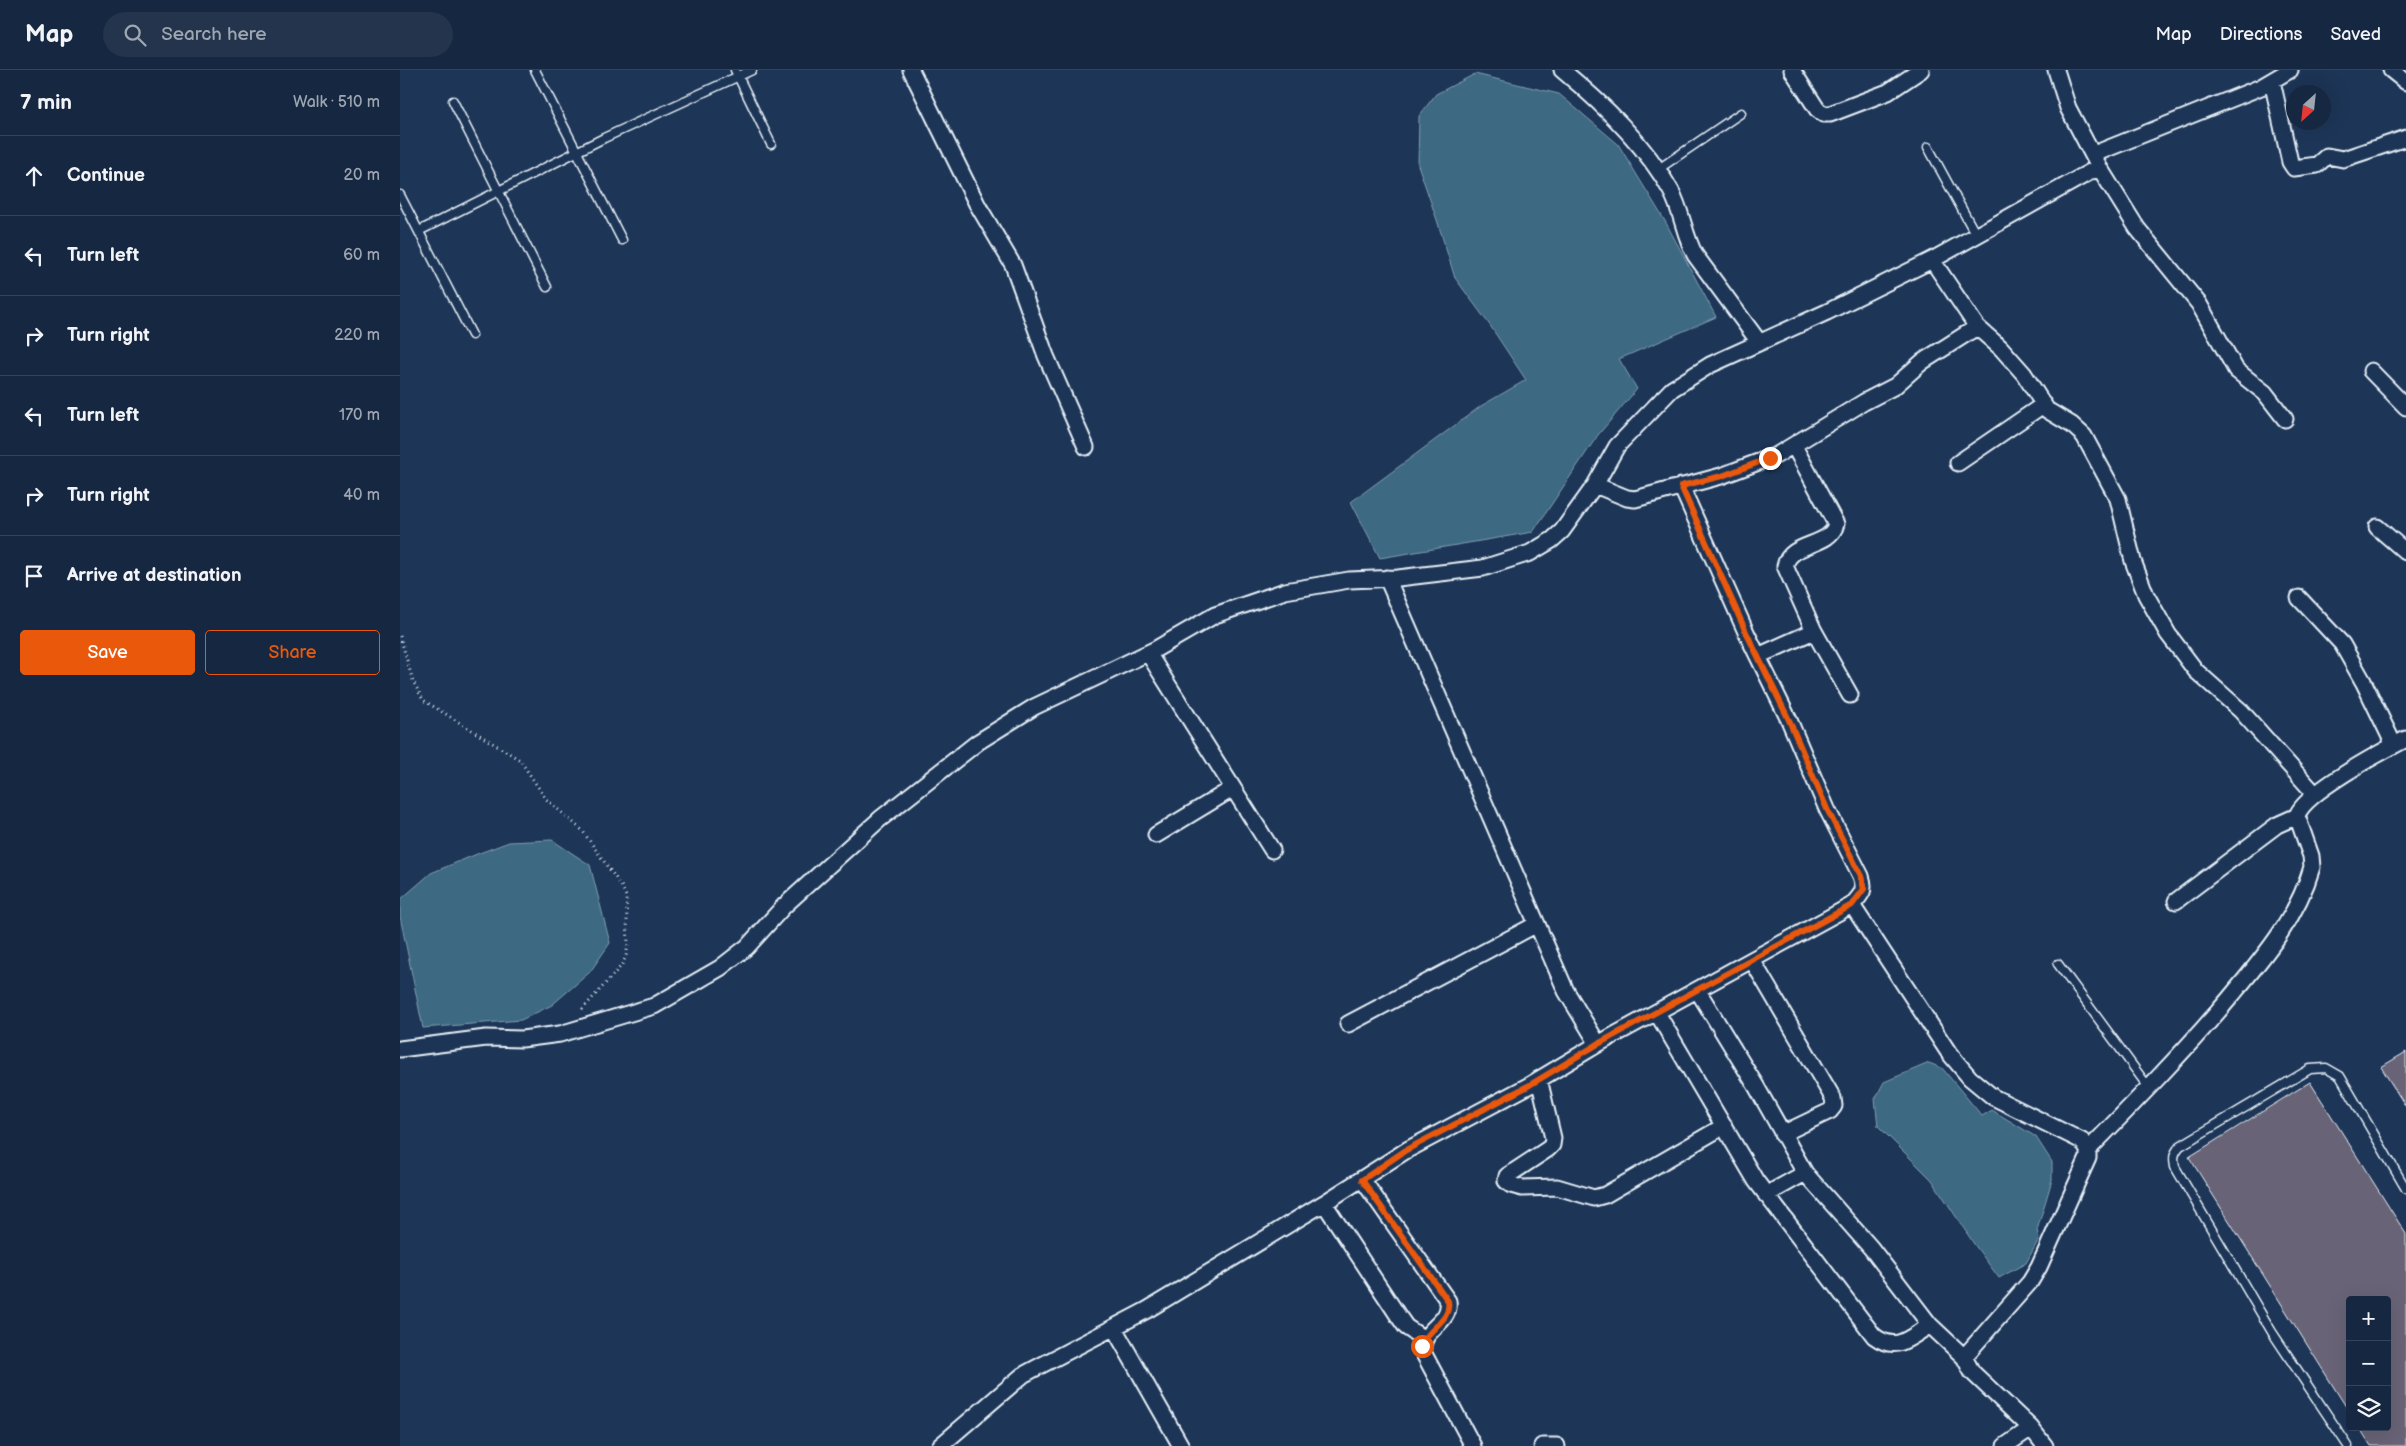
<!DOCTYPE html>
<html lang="en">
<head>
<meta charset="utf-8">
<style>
  :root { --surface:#162841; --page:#23344c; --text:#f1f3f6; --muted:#9ea6b1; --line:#35445a; --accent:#ea580c }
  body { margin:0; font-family:"Balsamiq Sans",sans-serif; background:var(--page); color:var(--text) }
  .controls { position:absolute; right:15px; bottom:15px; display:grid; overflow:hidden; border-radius:5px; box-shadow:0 5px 20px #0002 }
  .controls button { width:45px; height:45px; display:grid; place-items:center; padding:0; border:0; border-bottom:1px solid var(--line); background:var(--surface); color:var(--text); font:25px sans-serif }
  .compass { position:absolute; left:1886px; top:15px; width:45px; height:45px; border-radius:50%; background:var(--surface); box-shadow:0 5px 20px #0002; rotate:207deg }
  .stop { position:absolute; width:15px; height:15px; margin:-11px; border:4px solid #ea580c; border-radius:50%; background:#fff }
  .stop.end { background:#ea580c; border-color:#fff; box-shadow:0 1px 5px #0008 }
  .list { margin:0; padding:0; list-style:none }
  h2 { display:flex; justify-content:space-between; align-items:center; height:65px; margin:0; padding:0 20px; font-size:21px }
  h2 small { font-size:16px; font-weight:400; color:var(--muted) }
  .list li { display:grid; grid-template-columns:32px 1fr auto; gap:15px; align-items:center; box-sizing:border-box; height:80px; padding:0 20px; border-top:1px solid var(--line) }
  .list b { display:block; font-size:19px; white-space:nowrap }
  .list em { font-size:16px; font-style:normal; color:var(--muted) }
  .actions { display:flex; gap:10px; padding:15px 20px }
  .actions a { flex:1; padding:11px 0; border:1px solid var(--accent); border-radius:5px; text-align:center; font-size:18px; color:var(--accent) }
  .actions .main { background:var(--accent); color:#fff }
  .icon { flex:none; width:28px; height:28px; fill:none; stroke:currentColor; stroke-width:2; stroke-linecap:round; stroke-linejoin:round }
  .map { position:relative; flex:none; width:2006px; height:1376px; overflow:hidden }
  header { display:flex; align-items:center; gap:30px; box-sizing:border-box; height:70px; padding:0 25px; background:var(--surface); border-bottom:1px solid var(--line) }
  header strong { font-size:24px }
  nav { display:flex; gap:28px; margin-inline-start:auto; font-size:18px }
  .search { width:350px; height:45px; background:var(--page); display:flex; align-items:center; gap:12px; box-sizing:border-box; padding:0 18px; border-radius:28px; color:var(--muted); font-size:19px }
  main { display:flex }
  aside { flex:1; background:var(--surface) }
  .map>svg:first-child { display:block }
  .water { fill:#3d6982; stroke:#819fb1 }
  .building { fill:#696477; stroke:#e8f1f8 }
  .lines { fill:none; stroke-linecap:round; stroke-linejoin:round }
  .lane-casing { stroke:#e8f1f8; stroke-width:11 }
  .street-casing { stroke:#e8f1f8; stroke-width:19 }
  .path { stroke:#e8f1f8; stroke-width:3; stroke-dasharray:1 4; stroke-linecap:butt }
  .lane { stroke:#1d3557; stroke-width:8 }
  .street { stroke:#1d3557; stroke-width:15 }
  .route { stroke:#ea580c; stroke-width:6 }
</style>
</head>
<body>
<header>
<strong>Map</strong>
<div class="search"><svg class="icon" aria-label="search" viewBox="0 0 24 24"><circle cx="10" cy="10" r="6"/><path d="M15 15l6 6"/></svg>Search here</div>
<nav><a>Map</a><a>Directions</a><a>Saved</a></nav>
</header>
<main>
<aside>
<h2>7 min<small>Walk · 510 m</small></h2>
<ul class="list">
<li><svg class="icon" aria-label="ahead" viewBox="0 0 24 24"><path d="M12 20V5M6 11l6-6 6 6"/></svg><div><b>Continue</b></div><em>20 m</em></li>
<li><svg class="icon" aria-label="left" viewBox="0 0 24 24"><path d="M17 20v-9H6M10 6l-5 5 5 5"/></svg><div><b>Turn left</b></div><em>60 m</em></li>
<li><svg class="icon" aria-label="right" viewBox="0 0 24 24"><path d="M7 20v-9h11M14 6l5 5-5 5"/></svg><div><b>Turn right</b></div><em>220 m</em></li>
<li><svg class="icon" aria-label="left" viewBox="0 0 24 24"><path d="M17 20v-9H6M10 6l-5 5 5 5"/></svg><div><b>Turn left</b></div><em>170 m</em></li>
<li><svg class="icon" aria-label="right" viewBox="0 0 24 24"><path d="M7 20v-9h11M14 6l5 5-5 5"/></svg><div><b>Turn right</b></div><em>40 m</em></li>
<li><svg class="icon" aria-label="arrive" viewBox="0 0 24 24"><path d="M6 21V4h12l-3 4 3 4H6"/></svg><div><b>Arrive at destination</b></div></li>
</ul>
<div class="actions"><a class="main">Save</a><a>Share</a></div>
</aside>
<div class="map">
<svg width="2006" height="1376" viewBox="0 0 2006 1376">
  <rect width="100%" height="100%" fill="#1d3557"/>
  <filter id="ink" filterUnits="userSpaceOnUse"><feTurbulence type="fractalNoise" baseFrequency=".02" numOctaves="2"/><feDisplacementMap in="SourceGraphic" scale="10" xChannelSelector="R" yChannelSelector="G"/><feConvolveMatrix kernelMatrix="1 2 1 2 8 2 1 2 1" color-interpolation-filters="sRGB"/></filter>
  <g filter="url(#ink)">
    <!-- water -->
    <path class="water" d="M1075,4L1159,24L1218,74L1265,151L1316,247L1219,289L1237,319L1198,365L1133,462L980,488L951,432L1081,336L1126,310L1089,254L1055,208L1037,150L1018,95L1019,46L1036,24Z
      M152,770L190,795L210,873L190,902L152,935L121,950L23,958L0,846V830L31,803L77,784L109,772Z
      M1529,993L1542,998L1582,1046L1592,1040L1636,1067L1652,1092V1110L1637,1160L1639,1169L1626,1193L1599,1208L1574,1174L1532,1110L1478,1056L1475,1029L1484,1012Z"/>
    <!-- building -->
    <path class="building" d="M2006,982V1037L1981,997Z
      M1910,1012L2006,1164V1376H1971L1959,1357H1987V1230H1950V1343L1789,1087Z"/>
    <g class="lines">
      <!-- lane casing -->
      <g class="lane-casing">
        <path id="lane" d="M135,0L222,170
          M335,0L371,74
          M53,31L147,217
          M1528,77L1576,165
          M1257,100L1341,43
          M0,125L72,265
          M19,161L204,68L352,0
          M1658,894L1749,1018
          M1948,1376L1872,1262L1775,1097C1773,1087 1774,1083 1780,1076L1910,999L1926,998L1940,1006L2006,1119"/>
      </g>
      <!-- street casing -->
      <g class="street-casing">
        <path id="street" d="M511,0L577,134L613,195L646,286L686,377
          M1162,0C1203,34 1245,74 1271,121C1282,141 1284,165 1295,185L1359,272
          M1392,0L1417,39L1423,44H1430L1488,22L1521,0
          M1656,0L1668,38L1699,97L1737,158L1799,234L1836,300L1865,323L1885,349
          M1991,0L2006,12
          M1872,11L1890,92L1894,98L1917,95L1927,86L1943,89L2006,68
          M1694,84L1861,17L1890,0
          M1532,190L1577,257L1601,278L1624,304L1647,340L1672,355L1684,366L1718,429L1733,491L1746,525L1768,564L1796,601L1841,641L1915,724
          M1971,301L2006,337
          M1394,376L1436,454C1430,478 1390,471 1385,496L1414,561L1450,625
          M1558,393L1643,335
          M1195,415L1227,428L1235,429L1321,406L1377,385L1464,332L1495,316L1522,292L1577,257
          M1977,457L2006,482
          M987,508L1166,921L1198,974
          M1899,528L1942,574L1964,613L1994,675
          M748,583L872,780
          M1358,586L1414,561
          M756,765L832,719
          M1776,831L1877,755L1897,746
          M1452,835L1549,983L1570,1008L1593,1027L1682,1071L1688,1080V1088L1639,1197L1630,1212L1564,1287L1572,1302L1631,1358L1645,1376
          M1352,890L1433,1028L1434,1036L1430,1041L1382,1064
          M1298,921L1356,1016L1405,1103L1471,1178L1530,1255L1564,1287
          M1257,943L1356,1111L1474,1266C1497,1283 1509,1268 1530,1255
          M948,954L1137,854
          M0,979L86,968L122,969L160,964L254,936L320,898L347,877L384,836L480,749L578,672L634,637L756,579L815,545L885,521L949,510L998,508L1083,498L1130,483L1152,470L1162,461L1195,415L1217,376L1272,319L1310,295L1427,242L1532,190L1699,97
          M1139,1009L1153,1068L1152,1075L1148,1079L1107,1106L1106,1111L1111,1115L1122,1118L1157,1117L1194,1128L1205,1125L1324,1056
          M1688,1080C1736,1031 1783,983 1828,930C1862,889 1897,849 1912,797L1911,786L1897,746C1903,723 1983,681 2006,669
          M962,1109L1048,1231C1052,1255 1017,1259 1024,1284L1073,1376
          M1366,1125L1405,1103
          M924,1133L999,1247L1006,1257L1024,1269
          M714,1258L781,1376
          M540,1376L623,1305L636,1298L747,1240L924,1133L1007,1080L1128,1016L1198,974L1452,835C1462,824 1466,820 1461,806L1427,739L1389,650L1346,562L1281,416
          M1142,1376H1157
          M1605,1376L1631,1358"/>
      </g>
      <!-- path -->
      <path class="path" d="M0,566L13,611L23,630L120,690L146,729L182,760L222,817L226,826L228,874L226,887L221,896L181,941"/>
      <!-- lane -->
      <use href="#lane" class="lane"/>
      <!-- street -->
      <use href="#street" class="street"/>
    </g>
  </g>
  <g class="lines" filter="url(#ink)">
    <!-- route -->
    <path class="route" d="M1022,1276C1027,1258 1052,1251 1048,1231L962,1110L1006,1080L1128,1016L1198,974L1452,835L1464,819L1461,806L1427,739L1389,650L1346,562L1281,416L1322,406L1370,388"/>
  </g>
</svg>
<div class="controls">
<button>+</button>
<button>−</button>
<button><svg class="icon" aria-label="layers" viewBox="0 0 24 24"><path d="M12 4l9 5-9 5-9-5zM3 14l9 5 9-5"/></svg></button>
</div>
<svg class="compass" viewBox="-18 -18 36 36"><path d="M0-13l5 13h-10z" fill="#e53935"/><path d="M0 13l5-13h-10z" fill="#9ea6b1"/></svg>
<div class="stop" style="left:1022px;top:1276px"></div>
<div class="stop end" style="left:1370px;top:388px"></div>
</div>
</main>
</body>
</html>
